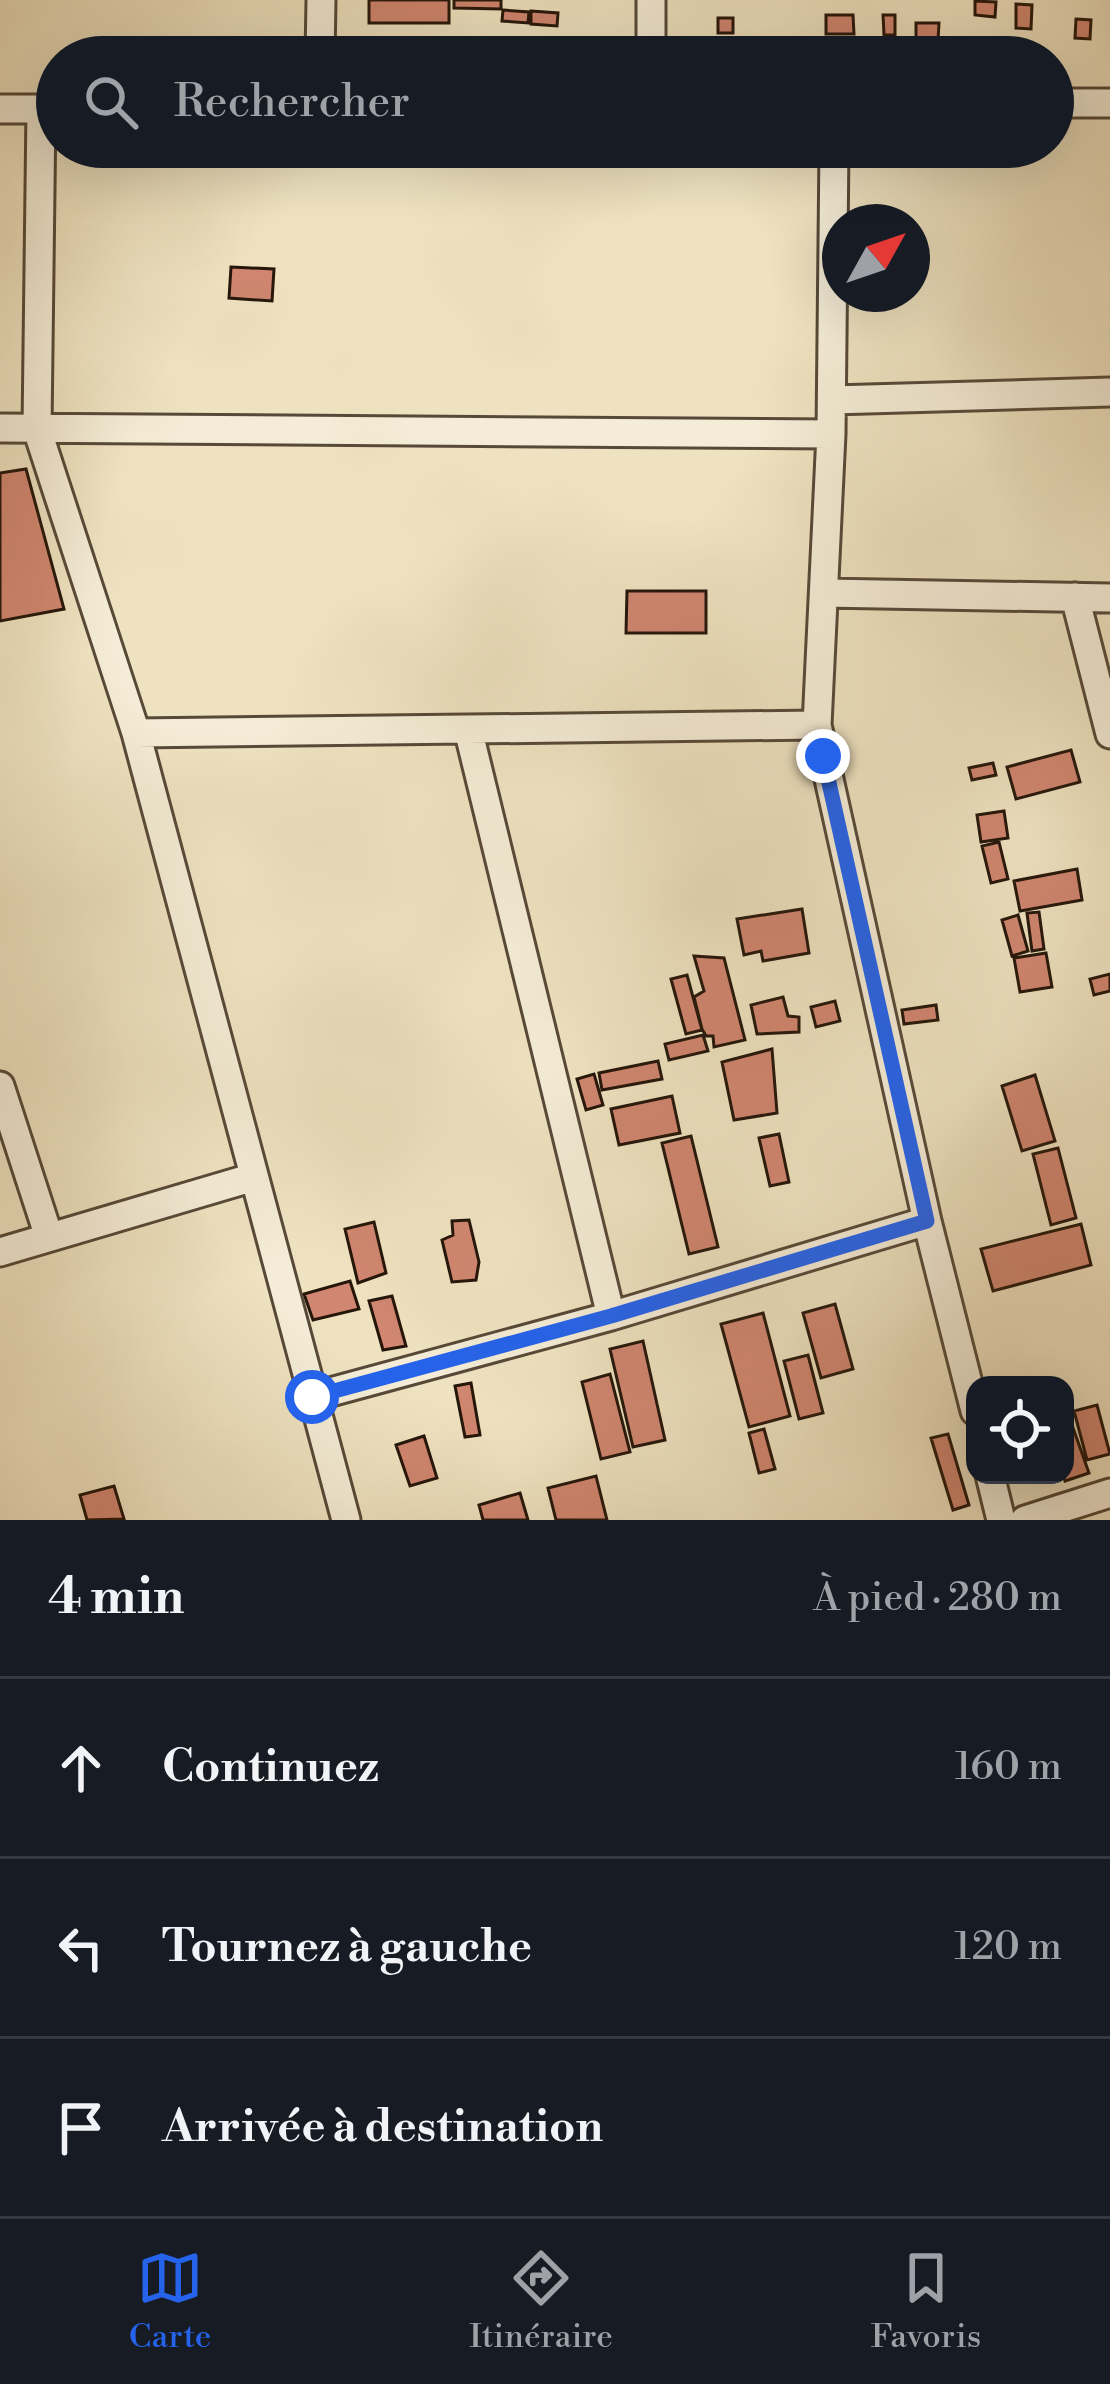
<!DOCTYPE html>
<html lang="fr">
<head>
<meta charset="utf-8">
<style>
  :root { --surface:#171b24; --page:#20242c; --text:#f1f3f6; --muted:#9ea1a6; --line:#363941; --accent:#2563eb }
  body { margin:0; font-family:"Libre Bodoni",serif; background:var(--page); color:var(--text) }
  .controls { position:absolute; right:36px; bottom:36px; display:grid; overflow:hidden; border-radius:24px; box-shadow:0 12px 48px #0002 }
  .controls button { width:108px; height:108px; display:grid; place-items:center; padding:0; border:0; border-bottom:3px solid var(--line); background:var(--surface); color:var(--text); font:60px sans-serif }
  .compass { position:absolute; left:822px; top:204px; width:108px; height:108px; border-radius:50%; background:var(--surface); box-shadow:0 12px 48px #0002; rotate:50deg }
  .stop { position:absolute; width:36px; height:36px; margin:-27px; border:9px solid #2563eb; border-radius:50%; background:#fff }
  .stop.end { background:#2563eb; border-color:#fff; box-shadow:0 3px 12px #0008 }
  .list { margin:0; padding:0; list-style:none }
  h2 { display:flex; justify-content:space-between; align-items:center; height:156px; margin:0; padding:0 48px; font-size:51px }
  h2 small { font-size:39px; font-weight:400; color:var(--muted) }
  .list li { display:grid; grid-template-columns:78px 1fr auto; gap:36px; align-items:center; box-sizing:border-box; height:180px; padding:0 48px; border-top:3px solid var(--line) }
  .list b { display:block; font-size:45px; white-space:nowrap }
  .list em { font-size:39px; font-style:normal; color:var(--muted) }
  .icon { flex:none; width:66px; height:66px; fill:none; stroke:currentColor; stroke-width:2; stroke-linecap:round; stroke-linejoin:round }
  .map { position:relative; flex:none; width:1110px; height:1520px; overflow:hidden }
  .search { position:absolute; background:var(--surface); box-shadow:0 12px 48px #0002; left:36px; right:36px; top:36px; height:132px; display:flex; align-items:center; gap:30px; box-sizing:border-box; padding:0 42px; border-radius:66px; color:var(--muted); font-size:45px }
  .sheet { height:696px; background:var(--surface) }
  nav { display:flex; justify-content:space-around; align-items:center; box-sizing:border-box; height:168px; border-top:3px solid var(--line); background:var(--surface); font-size:33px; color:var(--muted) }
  nav a { display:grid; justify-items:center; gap:6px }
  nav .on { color:var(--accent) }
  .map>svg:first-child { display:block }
  .building { fill:#d08670; stroke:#25160a; stroke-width:3 }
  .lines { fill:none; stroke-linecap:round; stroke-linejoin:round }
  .minor-casing { stroke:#574938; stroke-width:33 }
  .minor { stroke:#f4ecd6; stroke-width:27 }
  .route { stroke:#2563eb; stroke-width:15 }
</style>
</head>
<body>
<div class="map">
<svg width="1110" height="1520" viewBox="0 0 1110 1520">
  <rect width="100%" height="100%" fill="#eee2c0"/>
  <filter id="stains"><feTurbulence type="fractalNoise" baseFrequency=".00167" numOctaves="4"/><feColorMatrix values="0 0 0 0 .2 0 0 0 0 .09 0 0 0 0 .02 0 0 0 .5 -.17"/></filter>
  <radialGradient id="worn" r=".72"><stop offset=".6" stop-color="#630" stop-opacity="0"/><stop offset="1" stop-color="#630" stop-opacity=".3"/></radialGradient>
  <!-- building -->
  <path class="building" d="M369,0H449V23H369Z
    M454,0H501V9L454,8Z
    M975,1L996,2L995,17L975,15Z
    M1016,4L1032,5L1031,29L1016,28Z
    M503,10L529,12L528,23L502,21Z
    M531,11L558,13L557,26L531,24Z
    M826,15H853L854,34H826Z
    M883,15H895V35H884Z
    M718,18H733V33H718Z
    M1076,19L1091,20L1090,39L1075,38Z
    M916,23H939L938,40H916Z
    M231,267L274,269L272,301L229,298Z
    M26,469L64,609L0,621V473Z
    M627,591H706V633H626Z
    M1071,750L1080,782L1016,799L1007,767Z
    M993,763L996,775L972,780L969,768Z
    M1004,811L1008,838L981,842L977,815Z
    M999,842L1008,879L991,883L982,846Z
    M1077,869L1082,900L1020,911L1014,881Z
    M802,909L809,953L763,961L761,951L744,955L737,919Z
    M1039,912L1044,949L1032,951L1027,913Z
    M1018,915L1028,951L1012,956L1002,920Z
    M1046,953L1052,987L1020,992L1014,958Z
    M694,956L724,958L745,1040L714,1047L713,1036H706L702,1029L694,997L704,991Z
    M1110,974V991L1094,995L1090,979Z
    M687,975L702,1030L686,1034L671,979Z
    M783,997L788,1016L799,1017V1032L757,1034L751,1005Z
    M835,1001L840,1021L816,1027L811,1007Z
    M936,1005L938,1020L904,1024L902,1010Z
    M703,1035L708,1051L669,1060L665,1044Z
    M772,1049L777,1113L734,1120L722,1062Z
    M658,1061L662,1079L602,1090L599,1073Z
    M594,1074L603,1105L586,1110L577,1079Z
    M1035,1075L1055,1141L1022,1151L1002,1086Z
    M672,1096L680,1133L619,1145L611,1109Z
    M779,1134L789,1182L770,1186L759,1138Z
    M691,1136L718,1247L689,1254L662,1143Z
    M1058,1148L1076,1218L1051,1225L1033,1154Z
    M469,1220L479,1262L476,1280L452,1282L442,1240L453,1235L452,1221Z
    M374,1222L386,1273L358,1283L345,1229Z
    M1081,1224L1091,1265L993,1291L981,1249Z
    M350,1281L359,1309L313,1320L304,1294Z
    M392,1296L406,1346L383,1350L369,1301Z
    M835,1304L853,1369L821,1378L803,1313Z
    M763,1313L790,1416L749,1427L721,1324Z
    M643,1341L665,1440L633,1447L610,1349Z
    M808,1355L823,1413L799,1419L784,1361Z
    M610,1374L630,1452L601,1459L582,1382Z
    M471,1383L480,1435L465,1437L455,1386Z
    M1065,1405L1089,1473L1065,1481L1063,1475Z
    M1097,1405L1110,1454L1087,1460L1074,1411Z
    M764,1429L775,1469L759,1473L749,1433Z
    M948,1434L969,1505L953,1510L931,1438Z
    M424,1436L437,1478L410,1486L396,1445Z
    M596,1476L607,1520H556L548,1488Z
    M114,1486L124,1519L87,1520L80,1495Z
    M520,1493L528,1520H483L479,1505Z"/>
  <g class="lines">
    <!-- minor casing -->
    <g class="minor-casing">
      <path id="minor" d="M651,0V57
        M320,57L321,0
        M1053,103H1110
        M0,109H56
        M41,109L37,429L136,733L346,1520
        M834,147L831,434L817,725L927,1221L975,1411
        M832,400L1110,392
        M0,428L831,434
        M824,593L1110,598
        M1075,597L1110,734
        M468,729L611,1316
        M136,733L817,725
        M0,1086L49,1237
        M0,1252L254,1177
        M312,1397L611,1316L927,1221
        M990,1475L1001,1520
        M1025,1520L1110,1493"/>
    </g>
    <!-- minor -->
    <use href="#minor" class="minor"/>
  </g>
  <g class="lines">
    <!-- route -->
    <path class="route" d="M312,1397L611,1316L927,1221L823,756"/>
  </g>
  <rect width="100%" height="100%" filter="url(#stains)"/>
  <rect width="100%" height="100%" fill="url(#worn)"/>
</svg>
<div class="controls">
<button><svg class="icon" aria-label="locate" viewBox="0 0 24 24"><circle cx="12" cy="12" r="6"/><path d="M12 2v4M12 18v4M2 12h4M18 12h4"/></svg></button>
</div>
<svg class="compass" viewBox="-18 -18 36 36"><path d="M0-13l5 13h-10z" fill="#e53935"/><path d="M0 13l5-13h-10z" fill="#9ea1a6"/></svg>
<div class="stop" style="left:312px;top:1397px"></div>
<div class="stop end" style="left:823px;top:756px"></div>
<div class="search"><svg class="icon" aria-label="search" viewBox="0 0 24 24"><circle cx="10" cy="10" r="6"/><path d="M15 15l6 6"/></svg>Rechercher</div>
</div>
<section class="sheet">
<h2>4 min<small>À pied · 280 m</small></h2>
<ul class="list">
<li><svg class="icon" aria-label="ahead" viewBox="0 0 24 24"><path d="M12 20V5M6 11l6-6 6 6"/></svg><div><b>Continuez</b></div><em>160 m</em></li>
<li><svg class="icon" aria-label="left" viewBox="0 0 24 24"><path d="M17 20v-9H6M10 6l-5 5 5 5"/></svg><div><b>Tournez à gauche</b></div><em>120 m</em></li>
<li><svg class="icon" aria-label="arrive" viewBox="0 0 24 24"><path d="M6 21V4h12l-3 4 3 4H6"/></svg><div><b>Arrivée à destination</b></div></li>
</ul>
</section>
<nav>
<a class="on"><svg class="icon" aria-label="map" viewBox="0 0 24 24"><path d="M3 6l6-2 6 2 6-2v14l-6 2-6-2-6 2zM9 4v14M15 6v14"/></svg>Carte</a>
<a><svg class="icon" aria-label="directions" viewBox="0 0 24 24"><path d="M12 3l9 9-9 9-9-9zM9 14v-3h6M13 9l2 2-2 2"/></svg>Itinéraire</a>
<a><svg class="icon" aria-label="saved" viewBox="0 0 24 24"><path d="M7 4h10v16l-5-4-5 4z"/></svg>Favoris</a>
</nav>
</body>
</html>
